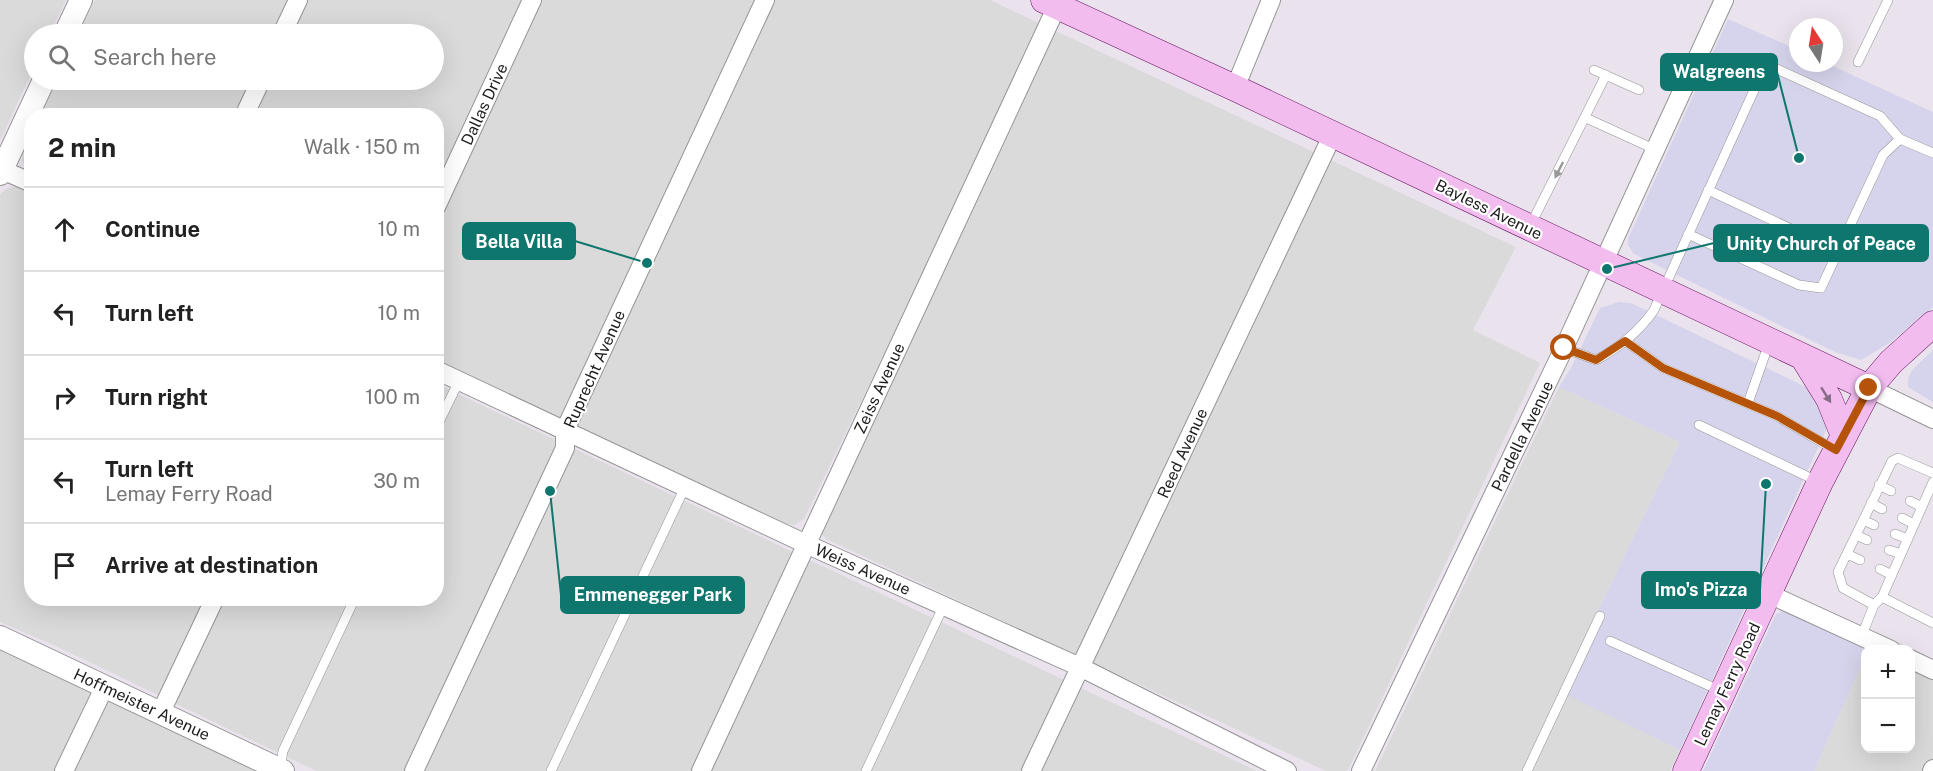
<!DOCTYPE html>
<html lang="en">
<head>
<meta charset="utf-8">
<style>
  :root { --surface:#fff; --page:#f2f2f2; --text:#222; --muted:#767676; --line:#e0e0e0 }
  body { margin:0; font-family:"Public Sans",sans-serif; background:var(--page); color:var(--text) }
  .controls { position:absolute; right:18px; bottom:18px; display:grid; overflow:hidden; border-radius:12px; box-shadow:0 6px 24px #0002 }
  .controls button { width:54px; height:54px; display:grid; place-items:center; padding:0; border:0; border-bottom:2px solid var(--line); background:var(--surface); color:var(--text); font:30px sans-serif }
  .compass { position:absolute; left:1789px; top:18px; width:54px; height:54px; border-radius:50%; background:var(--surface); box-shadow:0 6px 24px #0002; rotate:348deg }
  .stop { position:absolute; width:18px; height:18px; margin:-14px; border:4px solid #b45309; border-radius:50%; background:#fff }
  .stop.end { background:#b45309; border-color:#fff; box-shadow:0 2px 6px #0008 }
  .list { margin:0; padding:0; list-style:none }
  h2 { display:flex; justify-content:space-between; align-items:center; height:78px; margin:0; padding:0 24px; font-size:26px }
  h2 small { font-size:20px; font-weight:400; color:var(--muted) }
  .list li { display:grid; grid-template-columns:39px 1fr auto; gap:18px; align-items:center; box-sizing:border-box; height:84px; padding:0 24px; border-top:2px solid var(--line) }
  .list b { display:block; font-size:22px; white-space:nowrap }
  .list p { margin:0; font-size:20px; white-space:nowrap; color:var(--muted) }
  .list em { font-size:20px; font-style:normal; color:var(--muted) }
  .icon { flex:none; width:33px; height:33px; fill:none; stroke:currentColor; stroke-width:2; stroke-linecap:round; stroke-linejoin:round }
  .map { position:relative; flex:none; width:1933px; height:771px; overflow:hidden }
  .search { position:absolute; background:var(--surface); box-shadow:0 6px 24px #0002; left:24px; top:24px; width:420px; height:66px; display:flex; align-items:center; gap:15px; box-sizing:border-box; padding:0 21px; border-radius:33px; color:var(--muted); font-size:22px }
  .panel { position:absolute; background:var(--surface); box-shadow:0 6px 24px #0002; left:24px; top:108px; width:420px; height:498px; border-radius:24px }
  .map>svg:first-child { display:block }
  .residential { fill:#dadada }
  .commercial { fill:#d5d4ec }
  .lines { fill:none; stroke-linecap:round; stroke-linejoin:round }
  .service-casing { stroke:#949494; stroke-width:10 }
  .minor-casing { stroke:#949494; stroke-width:20 }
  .tertiary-casing { stroke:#949494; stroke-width:24 }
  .secondary-casing { stroke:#67105e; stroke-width:27 }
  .service { stroke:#fff; stroke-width:9 }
  .minor { stroke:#fff; stroke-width:18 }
  .tertiary { stroke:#fff; stroke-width:22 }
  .secondary { stroke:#f2bcef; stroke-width:26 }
  .oneway { fill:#999 }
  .oneway2 { fill:#886c86 }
  .route { stroke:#b45309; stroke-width:8 }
  .labels { text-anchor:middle; stroke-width:4.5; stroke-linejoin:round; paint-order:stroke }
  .street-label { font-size:16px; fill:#1d1d1d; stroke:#fff }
  .leader { fill:none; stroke:#0f766e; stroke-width:2 }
  .callout-dot { fill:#0f766e; stroke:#fff; stroke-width:2 }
  .callout { fill:#0f766e; stroke:#0f766e; stroke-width:2 }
  .callout-label { font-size:18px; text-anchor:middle; font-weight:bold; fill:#fff }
</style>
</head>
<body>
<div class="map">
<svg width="1933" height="771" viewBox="0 0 1933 771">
  <rect width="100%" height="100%" fill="#eae3ed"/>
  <!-- residential -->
  <path class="residential" d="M0,0H66L50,34H34V67L0,141Z
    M95,0H990L1516,247L1473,330L1540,363L1350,766L1347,771H1326L826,539L822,534L823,526L916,288L804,519L794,525L780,523L437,362L436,116H39L56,80H434V34H78Z
    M31,131V172L26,169L22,160L24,147Z
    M16,187L32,194V598H436L437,384L1257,771H316L58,647L0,622V194L7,188Z
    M1559,387L1680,442L1560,690L1680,750L1670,771H1375Z
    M1877,632L1933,659V771H1814L1865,657L1866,748H1910V650L1869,649Z
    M0,647L264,771H0Z"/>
  <!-- commercial -->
  <path class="commercial" d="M1728,19L1798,50V63H1826L1933,112V307L1888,344L1861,360L1835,352L1634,254L1628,245V239Z
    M1619,302L1631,303L1808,388L1821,396L1827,428L1680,750L1559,691L1680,442L1559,387L1571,368L1600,308Z
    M1933,350V402L1908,387V379L1912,370Z
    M1788,610L1869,649L1866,650L1865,657L1814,771H1703L1776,614Z"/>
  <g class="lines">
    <!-- service casing -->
    <g class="service-casing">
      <path id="service" d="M1858,62L1888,0
        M1594,70L1639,90
        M1586,118L1654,149
        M1708,190L1838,251
        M1530,226L1606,75
        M1688,234L1799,285L1821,288L1883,155L1900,139
        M1625,341L1663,368L1777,416L1835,450
        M1564,348L1596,360C1620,347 1639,332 1654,310L1766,64L1880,116L1900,139L1933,153
        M1748,403L1769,343
        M1699,425L1819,482
        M436,428L459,381
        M1879,485L1891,491
        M1910,501L1922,507
        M1871,503L1882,509
        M1902,518L1914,524
        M1863,520L1874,525
        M1895,534L1908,539
        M1856,535L1867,540
        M1889,550L1901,554
        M1847,554L1860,560
        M1880,569L1892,575
        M1882,597L1933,623
        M1874,605L1843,588L1838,572L1892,461L1898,458L1933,473
        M1862,635L1874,605L1882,597L1933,482
        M1610,641L1721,691
        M280,769L283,751L355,598
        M551,771L685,487
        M866,771L944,605
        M1527,771L1600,616"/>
    </g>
    <!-- minor casing -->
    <g class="minor-casing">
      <path id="minor" d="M282,34L298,0
        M1235,88L1271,0
        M244,116L261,80
        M0,169L32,183
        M436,207L532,0
        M436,370L806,544L1080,667L1287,771
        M1869,388L1933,419
        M1769,594L1891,650
        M1910,659L1933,670
        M161,712L215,598
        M64,771L105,686
        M414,771L565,448V430L765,0
        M701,771L1057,6
        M1031,771L1333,134
        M1361,771L1564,348L1724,0
        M1932,771L1933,769"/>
    </g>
    <!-- tertiary casing -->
    <g class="tertiary-casing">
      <path id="tertiary" d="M65,34L81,0
        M0,174L44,80
        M0,637L283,771"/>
    </g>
    <!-- secondary casing -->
    <g class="secondary-casing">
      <path id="secondary" d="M1044,0L1235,88L1869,388
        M1803,357L1829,399L1844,436
        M1686,771L1820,482L1869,388L1891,362L1933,324"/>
    </g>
    <!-- service -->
    <use href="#service" class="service"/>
    <!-- minor -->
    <use href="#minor" class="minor"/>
    <!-- tertiary -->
    <use href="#tertiary" class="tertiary"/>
    <!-- secondary -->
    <use href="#secondary" class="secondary"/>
  </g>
  <!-- one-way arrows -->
  <defs><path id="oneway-solid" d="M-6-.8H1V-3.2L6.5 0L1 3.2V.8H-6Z" transform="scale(1.5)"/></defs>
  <use class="oneway" href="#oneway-solid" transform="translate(1559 170) rotate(117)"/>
  <use class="oneway2" href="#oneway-solid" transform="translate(1826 395) rotate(58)"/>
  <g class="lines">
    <!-- route -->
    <path class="route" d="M1564,348L1596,360L1625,341L1663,368L1777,416L1836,450L1869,388"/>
  </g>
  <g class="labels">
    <!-- street labels -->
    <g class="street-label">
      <text transform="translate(484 104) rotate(-65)" y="6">Dallas Drive</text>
      <text transform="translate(1489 209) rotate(26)" y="6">Bayless Avenue</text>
      <text transform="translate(594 369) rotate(-66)" y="6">Ruprecht Avenue</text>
      <text transform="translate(879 388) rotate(-65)" y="6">Zeiss Avenue</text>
      <text transform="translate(1522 436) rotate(-64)" y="6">Pardella Avenue</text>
      <text transform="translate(1182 453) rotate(-65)" y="6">Reed Avenue</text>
      <text transform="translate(863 569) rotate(24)" y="6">Weiss Avenue</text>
      <text transform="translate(1727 684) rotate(-65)" y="6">Lemay Ferry Road</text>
      <text transform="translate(142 704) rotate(25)" y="6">Hoffmeister Avenue</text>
    </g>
  </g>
  <!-- callouts -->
  <path class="leader" d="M1799 158L1777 72M647 263L575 241M1607 269L1714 243M1766 484L1760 590M550 491L561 595"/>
  <g class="callout-dot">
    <circle cx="1799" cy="158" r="6"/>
    <circle cx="647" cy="263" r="6"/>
    <circle cx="1607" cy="269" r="6"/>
    <circle cx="1766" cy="484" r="6"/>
    <circle cx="550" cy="491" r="6"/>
  </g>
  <g class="callout">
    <rect x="1661" y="54" width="116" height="36" rx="6"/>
    <rect x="463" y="223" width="112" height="36" rx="6"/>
    <rect x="1714" y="225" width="214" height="36" rx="6"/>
    <rect x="1642" y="572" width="118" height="36" rx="6"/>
    <rect x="561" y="577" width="183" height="36" rx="6"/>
  </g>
  <g class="callout-label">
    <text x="1719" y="78">Walgreens</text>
    <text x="519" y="248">Bella Villa</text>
    <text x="1821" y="250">Unity Church of Peace</text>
    <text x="1701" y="596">Imo's Pizza</text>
    <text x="653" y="601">Emmenegger Park</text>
  </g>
</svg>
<div class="controls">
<button>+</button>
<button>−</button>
</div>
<svg class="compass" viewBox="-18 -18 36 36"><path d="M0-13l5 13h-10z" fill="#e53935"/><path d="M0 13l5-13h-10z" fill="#767676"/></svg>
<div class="stop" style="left:1564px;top:348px"></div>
<div class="stop end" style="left:1869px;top:388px"></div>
<div class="search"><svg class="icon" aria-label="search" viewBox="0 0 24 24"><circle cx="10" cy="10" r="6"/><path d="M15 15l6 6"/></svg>Search here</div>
<section class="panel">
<h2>2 min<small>Walk · 150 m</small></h2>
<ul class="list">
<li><svg class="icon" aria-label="ahead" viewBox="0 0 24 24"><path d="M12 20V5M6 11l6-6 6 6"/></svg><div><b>Continue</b></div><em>10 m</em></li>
<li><svg class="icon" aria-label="left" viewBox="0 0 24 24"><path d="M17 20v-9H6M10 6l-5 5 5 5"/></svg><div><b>Turn left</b></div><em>10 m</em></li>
<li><svg class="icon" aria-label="right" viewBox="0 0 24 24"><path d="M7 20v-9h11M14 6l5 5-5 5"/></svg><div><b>Turn right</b></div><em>100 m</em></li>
<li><svg class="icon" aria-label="left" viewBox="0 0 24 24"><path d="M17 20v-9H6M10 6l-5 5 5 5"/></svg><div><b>Turn left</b><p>Lemay Ferry Road</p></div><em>30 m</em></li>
<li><svg class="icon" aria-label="arrive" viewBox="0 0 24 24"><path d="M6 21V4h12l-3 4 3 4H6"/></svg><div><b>Arrive at destination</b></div></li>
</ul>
</section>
</div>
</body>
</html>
